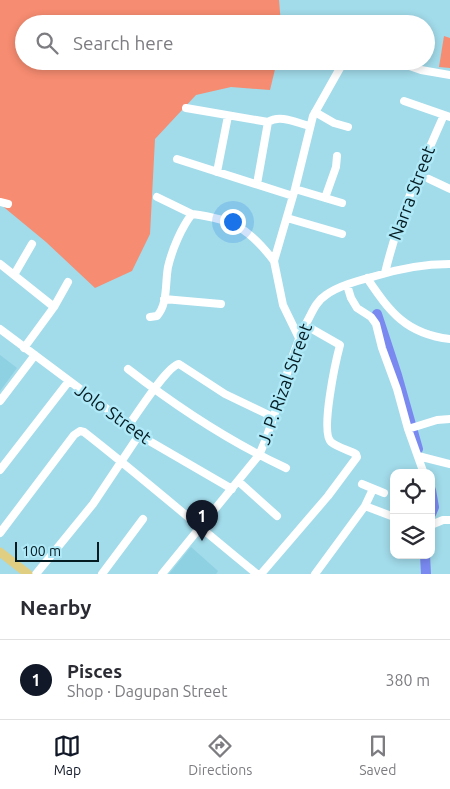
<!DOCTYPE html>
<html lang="en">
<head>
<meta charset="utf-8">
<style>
  :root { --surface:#fff; --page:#f2f2f3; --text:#2b2b33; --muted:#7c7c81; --line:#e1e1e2; --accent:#111827 }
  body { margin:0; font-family:Ubuntu,sans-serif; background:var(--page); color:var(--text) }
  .controls { position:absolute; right:15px; bottom:15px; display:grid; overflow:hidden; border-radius:10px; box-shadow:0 2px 8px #0003 }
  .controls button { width:45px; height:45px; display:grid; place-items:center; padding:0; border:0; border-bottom:1px solid var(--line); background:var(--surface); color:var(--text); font:25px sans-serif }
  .scale { position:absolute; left:15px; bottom:12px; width:84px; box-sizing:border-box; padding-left:5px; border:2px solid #041b21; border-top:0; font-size:14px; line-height:18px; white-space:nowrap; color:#041b21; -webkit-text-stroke:4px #afe8f7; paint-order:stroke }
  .you { position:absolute; left:232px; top:221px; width:18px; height:18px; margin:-12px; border:4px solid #fff; border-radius:50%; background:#1a73e8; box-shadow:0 0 0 8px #1a73e833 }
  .badge { display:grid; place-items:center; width:32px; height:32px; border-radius:50%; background:var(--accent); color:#fff; font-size:16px; font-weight:700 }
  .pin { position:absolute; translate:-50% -41px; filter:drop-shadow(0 1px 2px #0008) }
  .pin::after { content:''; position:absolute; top:26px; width:18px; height:15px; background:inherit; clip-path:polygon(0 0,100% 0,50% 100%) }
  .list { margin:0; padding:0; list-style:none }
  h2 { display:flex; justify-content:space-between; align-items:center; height:65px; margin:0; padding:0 20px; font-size:21px }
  h2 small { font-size:16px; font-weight:400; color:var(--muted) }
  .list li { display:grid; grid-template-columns:32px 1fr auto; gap:15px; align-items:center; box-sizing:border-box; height:80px; padding:0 20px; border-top:1px solid var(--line) }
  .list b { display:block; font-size:19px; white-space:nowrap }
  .list p { margin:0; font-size:16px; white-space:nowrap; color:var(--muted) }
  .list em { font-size:16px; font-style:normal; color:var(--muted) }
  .icon { flex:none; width:28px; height:28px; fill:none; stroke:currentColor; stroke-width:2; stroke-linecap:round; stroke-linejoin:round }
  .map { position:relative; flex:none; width:450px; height:574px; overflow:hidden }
  .search { position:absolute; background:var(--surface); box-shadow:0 2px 8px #0003; left:15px; right:15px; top:15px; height:55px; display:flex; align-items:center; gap:12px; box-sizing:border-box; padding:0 18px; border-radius:28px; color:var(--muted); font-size:19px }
  .sheet { height:145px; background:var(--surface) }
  nav { display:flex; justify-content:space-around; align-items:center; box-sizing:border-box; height:70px; border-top:1px solid var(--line); background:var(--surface); font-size:14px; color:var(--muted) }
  nav a { display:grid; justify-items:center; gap:2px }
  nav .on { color:var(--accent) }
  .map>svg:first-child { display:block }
  .built { fill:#8dd1e2 }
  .green { fill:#f68c71 }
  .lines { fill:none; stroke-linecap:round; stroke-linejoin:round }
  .river { stroke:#7989f0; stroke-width:10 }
  .minor { stroke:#fff; stroke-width:8 }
  .major { stroke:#e0ce82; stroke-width:9 }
  .labels { text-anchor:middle; stroke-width:5; stroke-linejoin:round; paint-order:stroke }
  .street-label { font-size:18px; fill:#041b21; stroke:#afe8f7 }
</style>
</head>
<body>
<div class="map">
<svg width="450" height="574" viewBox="0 0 450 574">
  <rect width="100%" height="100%" fill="#a2dbea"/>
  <!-- built -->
  <path class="built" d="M0,355L17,368L0,391Z
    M191,547L218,571L216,574H169Z"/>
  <!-- green -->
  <path class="green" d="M0,0H279L281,24H24V61H277L270,90L231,87L196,95L155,139L150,234L132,271L95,288L46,242L0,204Z
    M444,36L450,38V68L439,67Z"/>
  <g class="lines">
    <!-- river -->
    <path class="river" d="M377,314L397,375L418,449
      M431,490L434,507L431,514
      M425,555L426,574"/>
    <!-- minor -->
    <path class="minor" d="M395,61L421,70L450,75
      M404,101L450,117
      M186,108L268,122C280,114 297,123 310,126
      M315,112L334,123L348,127
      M177,159L293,196
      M217,172L228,116
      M429,179L450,189
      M257,184L268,122
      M295,189L342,203
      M157,197L192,214
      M325,198L336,167L337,156
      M0,202L8,204
      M287,218L342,234
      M0,264L54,307
      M385,273C398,218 421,167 444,115
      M14,275L32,244
      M367,278C390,312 406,334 450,339
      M347,285L351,298L357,308L371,317L376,324L382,348L397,389L408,429L423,471
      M164,299L221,304
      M150,317L157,316C168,304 165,283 168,267C172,250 181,228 192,214C232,219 249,228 274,261
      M0,329L107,409L139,435L232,489
      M299,338L283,305L274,261L295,189L313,116L344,61
      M24,348L54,307L68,282
      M128,369C177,407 230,442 286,468
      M0,401L35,355
      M128,426C137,414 167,366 179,364L225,394L273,417
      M408,429L437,420L450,419
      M418,456L450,464
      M0,470L69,381
      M238,481L277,516
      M362,484L384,493
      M365,506L373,489
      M431,525L443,520H450
      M0,533L74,435L80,431L84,432C143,478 199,527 257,574
      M36,574L93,504L139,435
      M102,574L143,519
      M162,574L259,455C280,411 286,360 310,316C314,308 318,300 326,295C338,286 357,281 372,277C397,269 423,264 450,264
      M261,574L328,496L357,457L356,454C348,450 337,447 331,442C320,432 336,360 340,345L305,325
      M315,574L365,506L394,517"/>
    <!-- major -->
    <path class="major" d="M0,552L28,574"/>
  </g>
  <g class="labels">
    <!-- street labels -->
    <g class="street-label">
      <text transform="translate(412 193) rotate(-69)" y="6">Narra Street</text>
      <text transform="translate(285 384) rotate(-70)" y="6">J. P. Rizal Street</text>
      <text transform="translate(113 414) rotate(36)" y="6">Jolo Street</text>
    </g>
  </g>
</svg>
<div class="controls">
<button><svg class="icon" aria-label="locate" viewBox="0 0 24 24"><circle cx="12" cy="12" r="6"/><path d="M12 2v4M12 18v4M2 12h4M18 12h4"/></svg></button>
<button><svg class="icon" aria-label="layers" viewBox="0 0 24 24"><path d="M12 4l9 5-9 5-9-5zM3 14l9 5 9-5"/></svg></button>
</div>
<div class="scale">100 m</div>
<div class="you"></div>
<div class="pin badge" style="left:202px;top:541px">1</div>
<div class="search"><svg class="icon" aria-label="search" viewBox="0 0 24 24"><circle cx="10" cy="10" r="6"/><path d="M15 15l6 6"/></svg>Search here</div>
</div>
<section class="sheet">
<h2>Nearby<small></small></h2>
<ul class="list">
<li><span class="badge">1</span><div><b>Pisces</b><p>Shop · Dagupan Street</p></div><em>380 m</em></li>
</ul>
</section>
<nav>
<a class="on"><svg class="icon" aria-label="map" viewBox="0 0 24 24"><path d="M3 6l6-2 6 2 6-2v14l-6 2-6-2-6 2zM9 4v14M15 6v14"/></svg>Map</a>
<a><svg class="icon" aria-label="directions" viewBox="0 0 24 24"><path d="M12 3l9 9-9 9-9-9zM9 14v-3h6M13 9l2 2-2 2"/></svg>Directions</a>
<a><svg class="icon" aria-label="saved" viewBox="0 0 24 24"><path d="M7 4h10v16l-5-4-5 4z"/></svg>Saved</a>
</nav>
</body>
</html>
